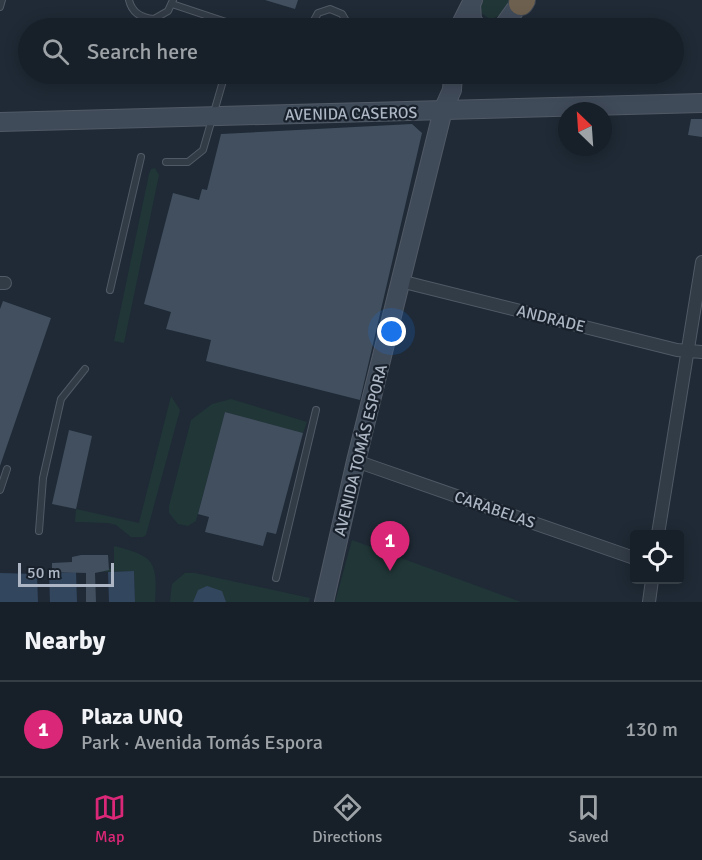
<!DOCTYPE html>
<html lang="en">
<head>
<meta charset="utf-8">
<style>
  :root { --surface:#172028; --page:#202830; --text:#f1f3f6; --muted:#9ea3a8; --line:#363e45; --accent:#db2777 }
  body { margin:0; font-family:Signika,sans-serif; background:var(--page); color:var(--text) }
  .controls { position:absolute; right:18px; bottom:18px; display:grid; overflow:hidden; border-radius:6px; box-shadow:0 3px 15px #0003 }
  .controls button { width:54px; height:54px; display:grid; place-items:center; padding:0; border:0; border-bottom:2px solid var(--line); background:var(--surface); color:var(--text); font:30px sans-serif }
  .compass { position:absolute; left:558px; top:102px; width:54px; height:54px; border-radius:50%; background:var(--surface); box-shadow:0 3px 15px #0003; rotate:335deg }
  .scale { position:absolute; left:18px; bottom:15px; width:96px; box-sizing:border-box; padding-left:6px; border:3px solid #acb6c4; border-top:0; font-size:16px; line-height:21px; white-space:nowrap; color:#acb6c4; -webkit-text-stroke:4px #18212b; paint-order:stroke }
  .you { position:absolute; left:392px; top:332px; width:21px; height:21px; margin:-15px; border:4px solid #fff; border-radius:50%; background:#1a73e8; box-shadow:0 0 0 9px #1a73e833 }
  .badge { display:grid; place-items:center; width:39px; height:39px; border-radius:50%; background:var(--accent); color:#fff; font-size:20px; font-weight:700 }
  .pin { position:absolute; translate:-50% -50px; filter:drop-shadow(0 2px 3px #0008) }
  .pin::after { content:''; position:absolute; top:32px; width:21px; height:18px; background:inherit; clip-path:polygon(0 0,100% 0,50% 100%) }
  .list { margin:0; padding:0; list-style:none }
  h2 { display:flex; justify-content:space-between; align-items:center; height:78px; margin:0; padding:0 24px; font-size:26px }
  h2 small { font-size:20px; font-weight:400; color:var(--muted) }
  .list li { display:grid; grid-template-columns:39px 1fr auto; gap:18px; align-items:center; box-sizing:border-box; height:96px; padding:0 24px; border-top:2px solid var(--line) }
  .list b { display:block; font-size:22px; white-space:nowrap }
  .list p { margin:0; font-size:20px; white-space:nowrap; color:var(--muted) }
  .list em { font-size:20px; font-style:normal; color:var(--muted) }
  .icon { flex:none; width:33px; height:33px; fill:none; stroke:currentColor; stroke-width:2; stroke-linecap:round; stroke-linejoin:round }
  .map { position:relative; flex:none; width:702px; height:602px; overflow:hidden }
  .search { position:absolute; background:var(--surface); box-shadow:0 3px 15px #0003; left:18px; right:18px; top:18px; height:66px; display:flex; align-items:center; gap:15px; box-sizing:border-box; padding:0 21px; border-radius:33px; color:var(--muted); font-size:22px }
  .sheet { height:174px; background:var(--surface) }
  nav { display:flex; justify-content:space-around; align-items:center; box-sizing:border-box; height:84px; border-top:2px solid var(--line); background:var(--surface); font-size:16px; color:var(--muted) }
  nav a { display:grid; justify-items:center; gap:3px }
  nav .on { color:var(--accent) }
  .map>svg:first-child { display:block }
  .green { fill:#213637 }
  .water { fill:#32465e }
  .building { fill:#424f5e }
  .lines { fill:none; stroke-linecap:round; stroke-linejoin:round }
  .lane-casing { stroke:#505965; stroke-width:8 }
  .street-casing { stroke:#505965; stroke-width:14 }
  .secondary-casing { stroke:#505965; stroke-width:20 }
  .highway-casing { stroke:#3d4651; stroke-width:26 }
  .lane { stroke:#323c47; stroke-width:6 }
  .street { stroke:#323c47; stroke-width:12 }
  .secondary { stroke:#404b5a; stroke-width:18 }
  .highway { stroke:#6d604f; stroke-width:24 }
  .labels { text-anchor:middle; stroke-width:4.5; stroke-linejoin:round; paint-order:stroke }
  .street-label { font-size:16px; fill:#acb6c4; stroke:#18212b }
</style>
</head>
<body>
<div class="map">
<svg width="702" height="602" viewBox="0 0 702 602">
  <rect width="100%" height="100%" fill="#1f2a36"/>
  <!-- green -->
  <path class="green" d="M482,0H513L506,11L491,20L480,12Z
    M155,168L159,175L124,343L114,341L149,174L151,169Z
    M171,396L180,410L146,535L143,537H131L116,525L108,523L75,522L76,509L139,523Z
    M231,399L307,422L303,433L225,412L196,521L188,526L178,524L169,513V506L191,420L212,404Z
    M352,540L521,602H335Z
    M114,546C153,556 158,560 155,602H135L134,571L100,572V570L114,568Z
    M185,573H195L310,598L309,602H170L172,584Z"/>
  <!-- water -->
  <path class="water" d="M134,571L135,602H109L108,572Z
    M76,572L77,602H50L49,573Z
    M0,573L37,574L38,602H0Z
    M207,586L222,591L226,602H193L198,590Z"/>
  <!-- building -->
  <path class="building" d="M265,0H298L295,9Z
    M691,119H702V137L688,135Z
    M412,124L422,133L360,400L206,361L211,340L166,329L171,312L144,304L173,193L199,200L202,189L207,190L221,134Z
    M3,301L51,318L0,466V309Z
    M225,412L303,433L276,534L267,532L263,546L205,532L209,517L198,514Z
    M69,430L92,436L76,509L52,504Z
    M81,555H108L109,570L95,573L96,602H86V573L52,572V563L72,562V557Z"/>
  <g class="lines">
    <!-- lane casing -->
    <g class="lane-casing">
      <path id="lane" d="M129,0C132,13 141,18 154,19L168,11L173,0
        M172,4L244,28
        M0,7L2,0
        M310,28L318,13L330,9L342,14L350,28
        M166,162H188L203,150L225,74
        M110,290L141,157
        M0,490L7,469
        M39,531L43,478L61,399L85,369
        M276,578L316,410"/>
    </g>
    <!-- street casing -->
    <g class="street-casing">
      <path id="street" d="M400,281L677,350L702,352
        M0,283H5
        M356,461L634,558
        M658,534L702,262
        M649,602L652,580"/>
    </g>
    <!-- secondary casing -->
    <g class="secondary-casing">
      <path id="secondary" d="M471,4L472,20L478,28
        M459,28L473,0
        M502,28L522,0
        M0,122L702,103
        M324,602L356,461L443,110L452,90L453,74"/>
    </g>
    <!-- highway casing -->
    <g class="highway-casing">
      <path id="highway" d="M521,3L523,0"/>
    </g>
    <!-- lane -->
    <use href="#lane" class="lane"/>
    <!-- street -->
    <use href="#street" class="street"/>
    <!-- secondary -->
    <use href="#secondary" class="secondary"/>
    <!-- highway -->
    <use href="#highway" class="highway"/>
  </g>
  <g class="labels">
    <!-- street labels -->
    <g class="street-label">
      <text transform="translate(351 113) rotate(-1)" y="6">AVENIDA CASEROS</text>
      <text transform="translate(551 318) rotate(14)" y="6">ANDRADE</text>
      <text transform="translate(360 450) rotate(-76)" y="6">AVENIDA TOMÁS ESPORA</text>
      <text transform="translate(495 509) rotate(19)" y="6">CARABELAS</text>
    </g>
  </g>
</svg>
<div class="controls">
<button><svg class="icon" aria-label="locate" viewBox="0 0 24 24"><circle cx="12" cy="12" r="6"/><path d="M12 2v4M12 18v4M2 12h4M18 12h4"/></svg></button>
</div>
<svg class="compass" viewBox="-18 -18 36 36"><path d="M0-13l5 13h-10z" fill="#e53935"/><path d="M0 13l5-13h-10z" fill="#9ea3a8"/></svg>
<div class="scale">50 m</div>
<div class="you"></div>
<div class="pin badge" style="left:390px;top:571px">1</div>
<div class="search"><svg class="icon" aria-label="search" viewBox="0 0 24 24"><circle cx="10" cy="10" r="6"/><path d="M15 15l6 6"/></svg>Search here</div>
</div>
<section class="sheet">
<h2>Nearby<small></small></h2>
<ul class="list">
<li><span class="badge">1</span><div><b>Plaza UNQ</b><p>Park · Avenida Tomás Espora</p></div><em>130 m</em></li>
</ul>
</section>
<nav>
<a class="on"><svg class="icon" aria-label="map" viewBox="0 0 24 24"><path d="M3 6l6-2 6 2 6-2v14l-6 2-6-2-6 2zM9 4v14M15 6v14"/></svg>Map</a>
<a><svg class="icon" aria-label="directions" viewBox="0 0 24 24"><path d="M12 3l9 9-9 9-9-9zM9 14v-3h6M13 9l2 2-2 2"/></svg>Directions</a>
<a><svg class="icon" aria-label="saved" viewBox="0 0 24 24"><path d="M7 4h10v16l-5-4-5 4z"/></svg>Saved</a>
</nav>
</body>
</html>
